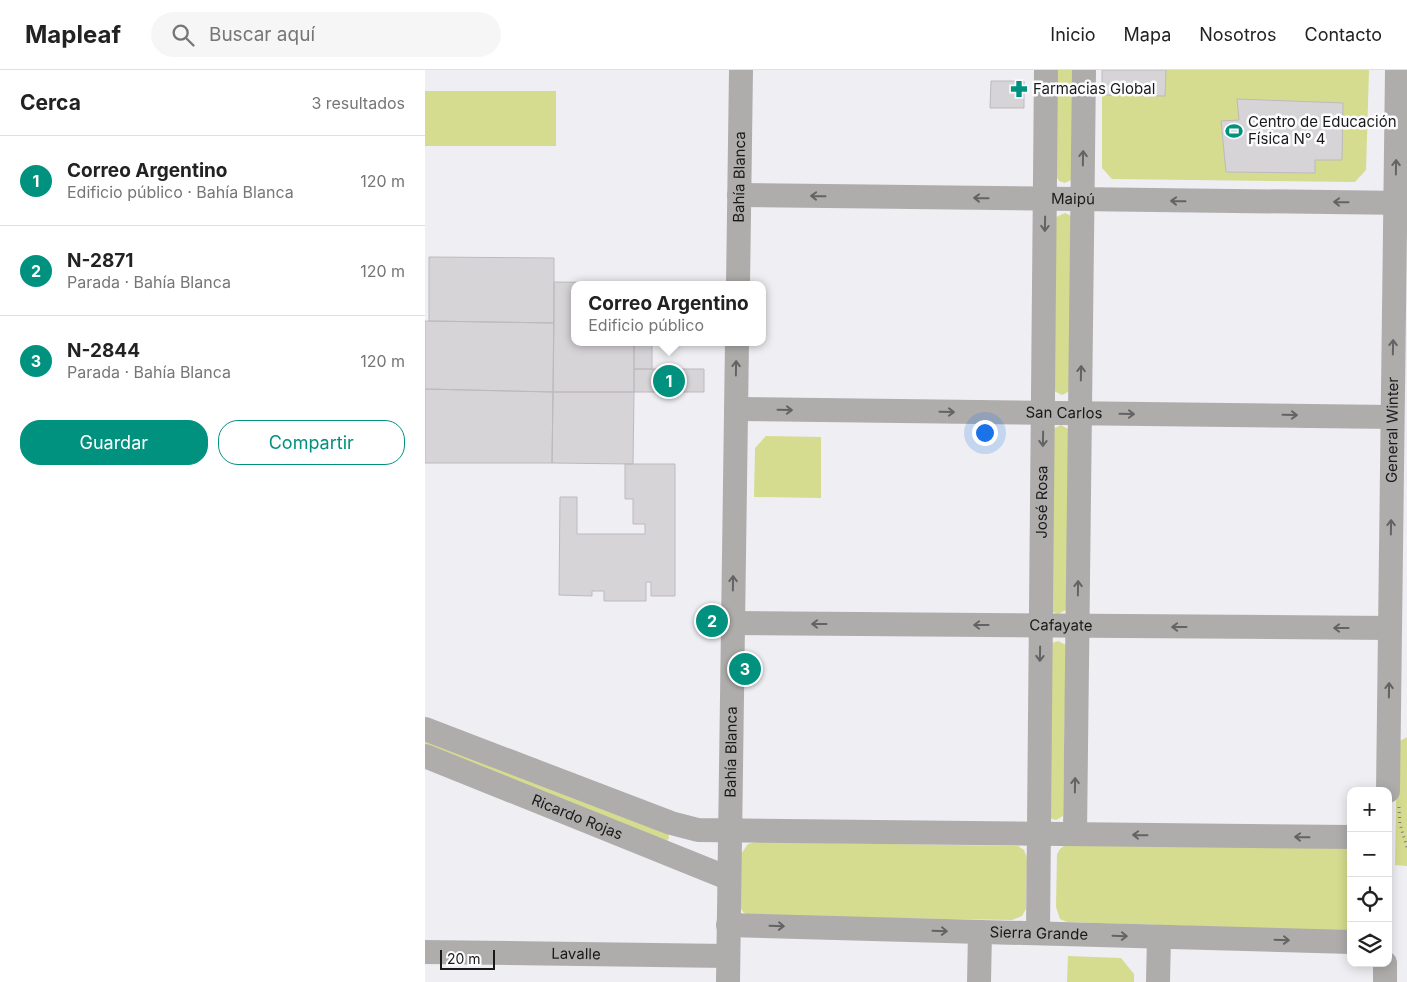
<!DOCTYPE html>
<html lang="es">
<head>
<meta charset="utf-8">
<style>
  :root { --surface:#fff; --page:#f6f6f6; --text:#222; --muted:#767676; --line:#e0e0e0; --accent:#00927f }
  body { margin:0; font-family:Inter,sans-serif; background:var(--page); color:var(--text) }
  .controls { position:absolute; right:15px; bottom:15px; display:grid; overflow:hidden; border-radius:10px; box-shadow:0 2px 12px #0003 }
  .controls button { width:45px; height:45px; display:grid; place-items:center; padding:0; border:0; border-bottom:1px solid var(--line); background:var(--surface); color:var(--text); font:25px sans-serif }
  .scale { position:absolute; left:15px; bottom:12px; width:55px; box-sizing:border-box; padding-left:5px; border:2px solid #19191a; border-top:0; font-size:14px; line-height:18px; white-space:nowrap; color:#19191a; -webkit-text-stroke:4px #fcfcff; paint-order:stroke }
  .you { position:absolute; left:559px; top:362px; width:18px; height:18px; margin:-12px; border:4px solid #fff; border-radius:50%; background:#1a73e8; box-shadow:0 0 0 8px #1a73e833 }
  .badge { display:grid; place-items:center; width:32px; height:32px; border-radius:50%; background:var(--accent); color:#fff; font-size:16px; font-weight:700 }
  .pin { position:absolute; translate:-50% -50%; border:2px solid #fff; box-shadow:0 1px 5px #0006 }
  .popup { position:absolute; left:146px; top:211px; width:195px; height:65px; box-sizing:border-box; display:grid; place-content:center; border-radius:10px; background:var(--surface); filter:drop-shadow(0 1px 4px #0005); font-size:16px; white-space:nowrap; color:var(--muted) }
  .popup b { font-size:19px; color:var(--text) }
  .popup::after { content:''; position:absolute; left:50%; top:100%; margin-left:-10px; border:10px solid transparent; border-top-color:var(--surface) }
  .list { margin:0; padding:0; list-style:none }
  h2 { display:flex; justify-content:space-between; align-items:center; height:65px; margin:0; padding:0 20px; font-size:21px }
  h2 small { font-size:16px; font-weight:400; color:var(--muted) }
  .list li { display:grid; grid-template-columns:32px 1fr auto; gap:15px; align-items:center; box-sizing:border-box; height:90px; padding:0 20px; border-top:1px solid var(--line) }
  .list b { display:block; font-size:19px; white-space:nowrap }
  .list p { margin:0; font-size:16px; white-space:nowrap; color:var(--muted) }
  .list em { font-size:16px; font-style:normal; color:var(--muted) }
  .actions { display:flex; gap:10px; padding:15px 20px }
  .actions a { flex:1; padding:11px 0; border:1px solid var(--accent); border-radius:20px; text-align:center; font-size:18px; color:var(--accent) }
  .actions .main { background:var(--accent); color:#fff }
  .icon { flex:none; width:28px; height:28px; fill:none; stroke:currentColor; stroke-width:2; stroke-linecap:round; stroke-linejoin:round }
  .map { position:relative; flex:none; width:982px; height:912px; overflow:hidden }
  header { display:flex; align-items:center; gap:30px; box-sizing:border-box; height:70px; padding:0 25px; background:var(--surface); border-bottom:1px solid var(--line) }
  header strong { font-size:24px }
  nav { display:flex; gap:28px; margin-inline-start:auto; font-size:18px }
  .search { width:350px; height:45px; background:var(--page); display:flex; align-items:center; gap:12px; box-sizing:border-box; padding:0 18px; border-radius:28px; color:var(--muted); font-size:19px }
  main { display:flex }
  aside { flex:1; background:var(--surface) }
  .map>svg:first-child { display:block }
  .green { fill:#d5dc8f }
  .building { fill:#d7d4d7; stroke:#bdbabd }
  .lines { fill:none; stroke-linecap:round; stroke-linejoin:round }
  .path { stroke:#818083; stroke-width:3; stroke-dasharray:1 4; stroke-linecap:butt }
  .minor { stroke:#afadac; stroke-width:24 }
  .oneway { stroke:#646363 }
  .labels { text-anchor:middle; stroke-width:5; stroke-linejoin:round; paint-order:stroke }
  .poi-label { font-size:15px; fill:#19191a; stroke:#fcfcff; text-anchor:start }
  .street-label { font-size:15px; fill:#19191a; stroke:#fcfcff }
</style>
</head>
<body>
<header>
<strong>Mapleaf</strong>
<div class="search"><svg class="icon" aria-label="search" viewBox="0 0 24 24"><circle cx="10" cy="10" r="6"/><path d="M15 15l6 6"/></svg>Buscar aquí</div>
<nav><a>Inicio</a><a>Mapa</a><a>Nosotros</a><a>Contacto</a></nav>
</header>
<main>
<aside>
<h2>Cerca<small>3 resultados</small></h2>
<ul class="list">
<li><span class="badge">1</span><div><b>Correo Argentino</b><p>Edificio público · Bahía Blanca</p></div><em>120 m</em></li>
<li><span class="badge">2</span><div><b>N-2871</b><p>Parada · Bahía Blanca</p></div><em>120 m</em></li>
<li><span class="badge">3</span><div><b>N-2844</b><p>Parada · Bahía Blanca</p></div><em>120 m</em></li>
</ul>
<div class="actions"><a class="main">Guardar</a><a>Compartir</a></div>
</aside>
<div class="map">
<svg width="982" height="912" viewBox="0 0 982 912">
  <rect width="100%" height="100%" fill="#efeef3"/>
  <!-- green -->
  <path class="green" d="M631,0H651L648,109L640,113L634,111L631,106Z
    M677,0H944L941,100L930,112L687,109L677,98Z
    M0,21H131V76H0Z
    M640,143L646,146L645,321L637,325L629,321L631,147Z
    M636,355L645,360L641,540L633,544L628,542V359Z
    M341,366L396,367V428L329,427L330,378Z
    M633,571L641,575L638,746L631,750L625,748L627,573Z
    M0,665L243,762L244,768L241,773L0,681Z
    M982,667V796L970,795L972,679L975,671Z
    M331,772L593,776L599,780L602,788L601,839L597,846L587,850L324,846L318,842L315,837L316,784L323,774Z
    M640,775L926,777V861L642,852L635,849L631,837L632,784L635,779Z
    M643,886L696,888L709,904V912H642Z"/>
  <!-- building -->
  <path class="building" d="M677,0H741L740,26L677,25Z
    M566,11H599V38H565Z
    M812,29L918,33L917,90H890V103L801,102L796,51L814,50Z
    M4,187L129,188V253L4,251Z
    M129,212L210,213V215H150V272H209V322H128Z
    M0,251L129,253L128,322L0,319Z
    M209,272H227V299H209Z
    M209,299H279V322H209Z
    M0,319L128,322L127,393H0Z
    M128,322H209L208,394L127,393Z
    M200,394H250V526H226V512H221V531H179V521H167V526L134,525L135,427H152V464H220V454H208V429H200Z"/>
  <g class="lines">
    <!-- path -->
    <path class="path" d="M974,737L975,754L982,778"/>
    <!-- minor -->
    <g class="minor">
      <path id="s1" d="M314,125L982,133"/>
      <path id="s2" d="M313,215L316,0"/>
      <path id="s3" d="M311,339L967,347"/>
      <path id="s4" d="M307,553L965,558"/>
      <path d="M0,659L246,753L273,760L926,767"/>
      <path id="s5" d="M0,686L303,808"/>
      <path id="s6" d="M963,721L972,0"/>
      <path d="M650,764L659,0"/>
      <path id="s7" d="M303,855L926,872"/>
      <path id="s8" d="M613,863L621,0"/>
      <path id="s9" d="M0,882L303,886"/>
      <path id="s10" d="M303,912L312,272"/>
      <path d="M554,912L555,862"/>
      <path d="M733,912L734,867"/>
      <path d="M960,912V893"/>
    </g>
  </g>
  <!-- one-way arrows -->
  <defs><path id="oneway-shaft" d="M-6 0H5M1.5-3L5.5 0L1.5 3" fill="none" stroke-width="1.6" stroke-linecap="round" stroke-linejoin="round" transform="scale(1.25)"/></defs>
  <g class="oneway">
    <use href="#oneway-shaft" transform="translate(658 88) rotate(-89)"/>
    <use href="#oneway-shaft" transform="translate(971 97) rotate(-89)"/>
    <use href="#oneway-shaft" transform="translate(393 126) rotate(-179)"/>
    <use href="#oneway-shaft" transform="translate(556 128) rotate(-179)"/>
    <use href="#oneway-shaft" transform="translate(753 131) rotate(-179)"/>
    <use href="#oneway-shaft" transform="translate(916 132) rotate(-179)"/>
    <use href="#oneway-shaft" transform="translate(620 154) rotate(91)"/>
    <use href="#oneway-shaft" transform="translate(968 277) rotate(-89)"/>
    <use href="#oneway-shaft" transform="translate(311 298) rotate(-89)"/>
    <use href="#oneway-shaft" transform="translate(656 303) rotate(-89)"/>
    <use href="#oneway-shaft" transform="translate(360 340) rotate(1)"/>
    <use href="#oneway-shaft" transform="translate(522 342) rotate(1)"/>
    <use href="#oneway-shaft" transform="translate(702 344) rotate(1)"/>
    <use href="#oneway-shaft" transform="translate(865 345) rotate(1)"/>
    <use href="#oneway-shaft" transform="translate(618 369) rotate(91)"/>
    <use href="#oneway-shaft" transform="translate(966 457) rotate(-89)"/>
    <use href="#oneway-shaft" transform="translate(308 513) rotate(-89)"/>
    <use href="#oneway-shaft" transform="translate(653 518) rotate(-89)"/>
    <use href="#oneway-shaft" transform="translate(394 554) rotate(-180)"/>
    <use href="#oneway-shaft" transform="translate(556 555) rotate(-180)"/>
    <use href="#oneway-shaft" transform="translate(754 557) rotate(-180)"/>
    <use href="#oneway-shaft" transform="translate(916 558) rotate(-180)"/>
    <use href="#oneway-shaft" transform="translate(615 584) rotate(91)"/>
    <use href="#oneway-shaft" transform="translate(964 620) rotate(-89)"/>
    <use href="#oneway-shaft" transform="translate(650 715) rotate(-89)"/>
    <use href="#oneway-shaft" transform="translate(715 765) rotate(-179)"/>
    <use href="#oneway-shaft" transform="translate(877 767) rotate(-179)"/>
    <use href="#oneway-shaft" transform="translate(352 856) rotate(2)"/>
    <use href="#oneway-shaft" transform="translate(515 861) rotate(2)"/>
    <use href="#oneway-shaft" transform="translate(695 866) rotate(2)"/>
    <use href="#oneway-shaft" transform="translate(857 870) rotate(2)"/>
  </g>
  <!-- icons -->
  <defs>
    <g id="pharmacy-bare" transform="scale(1.35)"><path d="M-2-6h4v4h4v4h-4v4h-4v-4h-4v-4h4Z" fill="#00927f" stroke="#fcfcff" stroke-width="2.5" paint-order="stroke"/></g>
    <g id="stadium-bare" transform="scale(1.35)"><path d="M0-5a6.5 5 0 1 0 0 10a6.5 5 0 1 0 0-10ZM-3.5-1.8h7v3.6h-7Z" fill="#00927f" stroke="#fcfcff" stroke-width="2.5" paint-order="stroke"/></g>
  </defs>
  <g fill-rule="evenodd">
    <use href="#pharmacy-bare" x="594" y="19"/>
    <use href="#stadium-bare" x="809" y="61"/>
  </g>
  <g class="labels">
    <!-- poi labels -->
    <g class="poi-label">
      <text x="608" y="24">Farmacias Global</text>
      <text x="823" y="57">Centro de Educación<tspan x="823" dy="17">Física N° 4</tspan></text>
    </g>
    <!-- street labels -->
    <g class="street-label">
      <text dy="5" stroke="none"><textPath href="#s2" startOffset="108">Bahía Blanca</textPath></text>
      <text dy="5" stroke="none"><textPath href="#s1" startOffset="334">Maipú</textPath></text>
      <text dy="5" stroke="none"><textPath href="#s3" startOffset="328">San Carlos</textPath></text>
      <text dy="5" stroke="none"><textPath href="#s6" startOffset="361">General Winter</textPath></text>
      <text dy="5" stroke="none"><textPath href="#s8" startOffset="431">José Rosa</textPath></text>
      <text dy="5" stroke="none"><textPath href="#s4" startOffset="329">Cafayate</textPath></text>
      <text dy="5" stroke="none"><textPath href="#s10" startOffset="230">Bahía Blanca</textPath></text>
      <text dy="5" stroke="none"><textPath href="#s5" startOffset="164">Ricardo Rojas</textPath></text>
      <text dy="5" stroke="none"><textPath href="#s7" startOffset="311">Sierra Grande</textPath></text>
      <text dy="5" stroke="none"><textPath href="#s9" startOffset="151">Lavalle</textPath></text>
    </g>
  </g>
</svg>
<div class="controls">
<button>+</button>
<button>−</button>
<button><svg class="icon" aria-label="locate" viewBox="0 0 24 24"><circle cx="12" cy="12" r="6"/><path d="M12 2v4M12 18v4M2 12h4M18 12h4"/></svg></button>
<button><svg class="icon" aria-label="layers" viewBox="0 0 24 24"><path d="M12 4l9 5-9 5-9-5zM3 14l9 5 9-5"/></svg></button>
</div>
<div class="scale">20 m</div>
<div class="you"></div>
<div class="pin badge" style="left:244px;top:311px">1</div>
<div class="popup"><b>Correo Argentino</b>Edificio público</div>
<div class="pin badge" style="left:287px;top:551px">2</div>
<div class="pin badge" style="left:320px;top:599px">3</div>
</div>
</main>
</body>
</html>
